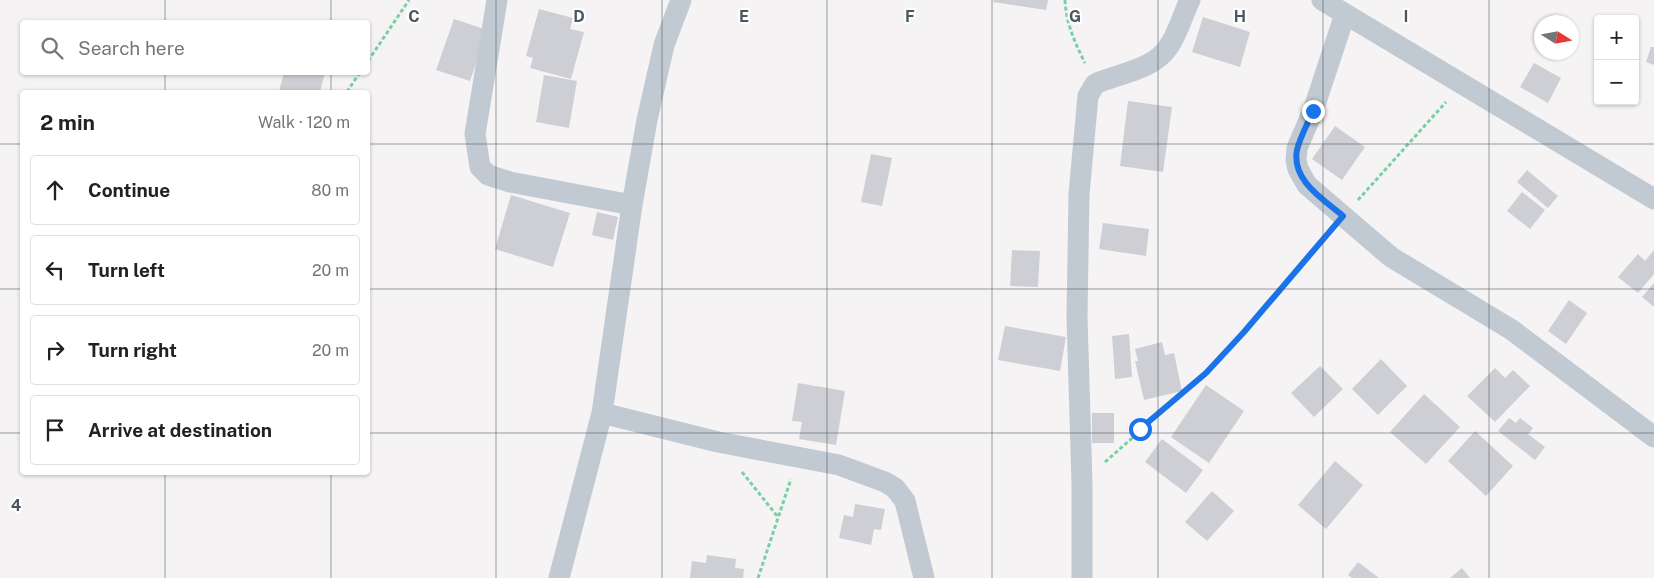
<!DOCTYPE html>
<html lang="en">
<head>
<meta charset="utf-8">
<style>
  :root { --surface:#fff; --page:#f2f2f2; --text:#222; --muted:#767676; --line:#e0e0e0 }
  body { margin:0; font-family:"Public Sans",sans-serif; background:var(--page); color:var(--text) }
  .controls { position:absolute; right:15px; top:15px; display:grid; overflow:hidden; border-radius:5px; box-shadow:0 1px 4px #0004 }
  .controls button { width:45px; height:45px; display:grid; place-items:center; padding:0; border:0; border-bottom:1px solid var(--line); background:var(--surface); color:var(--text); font:25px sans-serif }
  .compass { position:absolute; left:1534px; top:15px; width:45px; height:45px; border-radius:50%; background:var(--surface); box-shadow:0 1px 4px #0004; rotate:101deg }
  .stop { position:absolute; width:15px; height:15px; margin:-11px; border:4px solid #1a73e8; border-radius:50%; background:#fff }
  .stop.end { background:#1a73e8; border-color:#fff; box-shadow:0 1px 5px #0008 }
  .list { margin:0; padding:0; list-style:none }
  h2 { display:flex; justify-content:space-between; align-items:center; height:65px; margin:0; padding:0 20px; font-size:21px }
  h2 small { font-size:16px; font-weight:400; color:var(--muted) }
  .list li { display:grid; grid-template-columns:32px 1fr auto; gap:15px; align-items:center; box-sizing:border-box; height:70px; margin:0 10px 10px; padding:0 10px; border:1px solid var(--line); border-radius:5px }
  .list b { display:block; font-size:19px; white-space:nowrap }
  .list em { font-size:16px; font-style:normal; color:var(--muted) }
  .icon { flex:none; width:28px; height:28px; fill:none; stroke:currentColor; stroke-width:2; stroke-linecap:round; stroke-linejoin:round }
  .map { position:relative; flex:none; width:1654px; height:578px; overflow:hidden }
  .search { position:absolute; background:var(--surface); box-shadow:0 1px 4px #0004; left:20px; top:20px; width:350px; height:55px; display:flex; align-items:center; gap:12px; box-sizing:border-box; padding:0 18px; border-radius:5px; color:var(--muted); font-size:19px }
  .panel { position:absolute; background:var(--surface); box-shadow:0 1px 4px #0004; left:20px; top:90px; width:350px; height:385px; border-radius:5px }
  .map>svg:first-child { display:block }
  .building { fill:#cdcfd5 }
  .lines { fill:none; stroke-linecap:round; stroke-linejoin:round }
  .path { stroke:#7ad0a6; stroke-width:3; stroke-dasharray:4 2.5; stroke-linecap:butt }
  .street { stroke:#c1cad2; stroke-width:21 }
  .route { stroke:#1a73e8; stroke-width:6 }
  .grid { fill:none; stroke:#4a5661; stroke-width:1; stroke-opacity:0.55 }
  .grid-label { font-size:16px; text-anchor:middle; font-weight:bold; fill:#4a5661; stroke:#fff; stroke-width:4.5; stroke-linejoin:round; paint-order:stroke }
</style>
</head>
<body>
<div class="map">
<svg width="1654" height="578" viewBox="0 0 1654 578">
  <rect width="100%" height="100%" fill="#f5f3f3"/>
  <!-- building -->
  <path class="building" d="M994,0H1048L1046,10L993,2Z
    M539,9L573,18L570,29L584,32L571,79L530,68L533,58L526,56Z
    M1203,17L1250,32L1240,67L1192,52Z
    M454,19L487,30L470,81L436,70Z
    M1651,47H1654V65L1646,62Z
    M1534,63L1561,78L1548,103L1520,87Z
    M284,72H325L320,92H279Z
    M544,75L577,81L569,128L536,122Z
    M1128,101L1172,107L1163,172L1120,166Z
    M1335,126L1365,147L1342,180L1312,159Z
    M871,154L892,158L882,206L861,202Z
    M1527,170L1558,196L1548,208L1517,182Z
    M1522,192L1545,210L1530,229L1507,211Z
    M511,195L570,213L553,267L495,249Z
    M597,212L618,217L613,240L592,235Z
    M1103,223L1149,229L1146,256L1099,249Z
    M1012,250L1040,251L1038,287L1010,286Z
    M1654,250V274L1638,293L1618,277L1638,254L1645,261Z
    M1654,283V307L1642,297Z
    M1569,300L1587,313L1566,344L1548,331Z
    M1005,326L1066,337L1060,371L998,360Z
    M1129,334L1132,377L1115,379L1112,336Z
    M1162,342L1165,355L1174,353L1182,391L1144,400L1135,361H1138L1135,349Z
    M1381,359L1407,386L1378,415L1352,389Z
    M1320,366L1343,389L1314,417L1291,393Z
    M1495,368L1505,378L1513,370L1530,386L1495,422L1467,396Z
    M798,383L845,391L836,445L799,439L802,422L792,421Z
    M1206,385L1244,411L1209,463L1171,437Z
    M1424,394L1460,427L1426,464L1390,432Z
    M1092,413H1114V443H1092Z
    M1509,418L1516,423L1520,418L1533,428L1528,434L1545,447L1535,460L1498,431Z
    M1475,431L1513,466L1486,496L1448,461Z
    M1162,439L1203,470L1186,493L1145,462Z
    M1335,461L1363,485L1326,529L1298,505Z
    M1212,491L1234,511L1207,541L1185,522Z
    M855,504L885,509L881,530L874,529L871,545L839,538L844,515L853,517Z
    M707,555L736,559L735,568L744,569L743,578H690L692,561L706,563Z
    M1358,562L1379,578H1352L1348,575Z
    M1462,568L1470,578H1450Z"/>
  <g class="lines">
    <!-- path -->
    <path class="path" d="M1065,0C1066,23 1075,43 1085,63
      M368,61L409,0
      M347,92L360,72
      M1358,200L1446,102
      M1105,462L1206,373L1244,332L1328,234
      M742,472L778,517
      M758,578L791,479"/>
    <!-- street -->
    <path class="street" d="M497,0L475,134L480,167L488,175L510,182L632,205
      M1322,0L1654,199
      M1345,14L1313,111L1297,148L1296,160L1298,169L1307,185L1391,257L1512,330L1654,437
      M602,413L718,442L839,465L885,482L895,488L905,501L924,578
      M559,578L602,413L632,205L647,120L664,45L681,0
      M1082,578V483L1077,317L1079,194L1088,96L1095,84C1120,73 1154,70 1169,46C1178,33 1183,14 1190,0"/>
  </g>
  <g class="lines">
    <!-- route -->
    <path class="route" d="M1140,429L1206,373L1244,332L1343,216C1323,199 1291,180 1297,150C1300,137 1308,123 1313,111"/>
  </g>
  <!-- grid -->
  <path class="grid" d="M165,0V22M331,0V22M496,0V578M662,0V578M827,0V578M992,0V578M1158,0V578M1323,0V578M1489,0V578M165,72V92M331,72V92M0,144H22M368,144H1654M0,289H22M368,289H1654M0,433H22M368,433H1654M165,472V578M331,472V578"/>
  <g class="grid-label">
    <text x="414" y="22">C</text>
    <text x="579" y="22">D</text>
    <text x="744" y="22">E</text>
    <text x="910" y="22">F</text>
    <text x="1075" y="22">G</text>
    <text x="1240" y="22">H</text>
    <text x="1406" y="22">I</text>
    <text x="16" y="511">4</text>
  </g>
</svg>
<div class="controls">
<button>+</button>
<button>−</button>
</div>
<svg class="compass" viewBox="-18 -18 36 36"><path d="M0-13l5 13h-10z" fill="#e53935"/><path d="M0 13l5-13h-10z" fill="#767676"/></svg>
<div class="stop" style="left:1140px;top:429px"></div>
<div class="stop end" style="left:1313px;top:111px"></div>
<div class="search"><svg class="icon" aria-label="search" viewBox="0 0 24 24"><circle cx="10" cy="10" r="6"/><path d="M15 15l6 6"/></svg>Search here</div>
<section class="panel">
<h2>2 min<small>Walk · 120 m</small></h2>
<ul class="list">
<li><svg class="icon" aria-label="ahead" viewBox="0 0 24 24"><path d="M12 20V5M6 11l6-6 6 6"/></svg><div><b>Continue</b></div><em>80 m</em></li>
<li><svg class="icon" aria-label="left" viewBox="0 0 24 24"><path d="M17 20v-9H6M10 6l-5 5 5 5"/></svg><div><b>Turn left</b></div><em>20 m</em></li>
<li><svg class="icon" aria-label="right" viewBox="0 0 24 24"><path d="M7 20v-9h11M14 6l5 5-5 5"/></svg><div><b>Turn right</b></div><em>20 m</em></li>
<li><svg class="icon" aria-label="arrive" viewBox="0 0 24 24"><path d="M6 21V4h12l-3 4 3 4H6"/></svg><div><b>Arrive at destination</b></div></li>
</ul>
</section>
</div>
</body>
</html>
